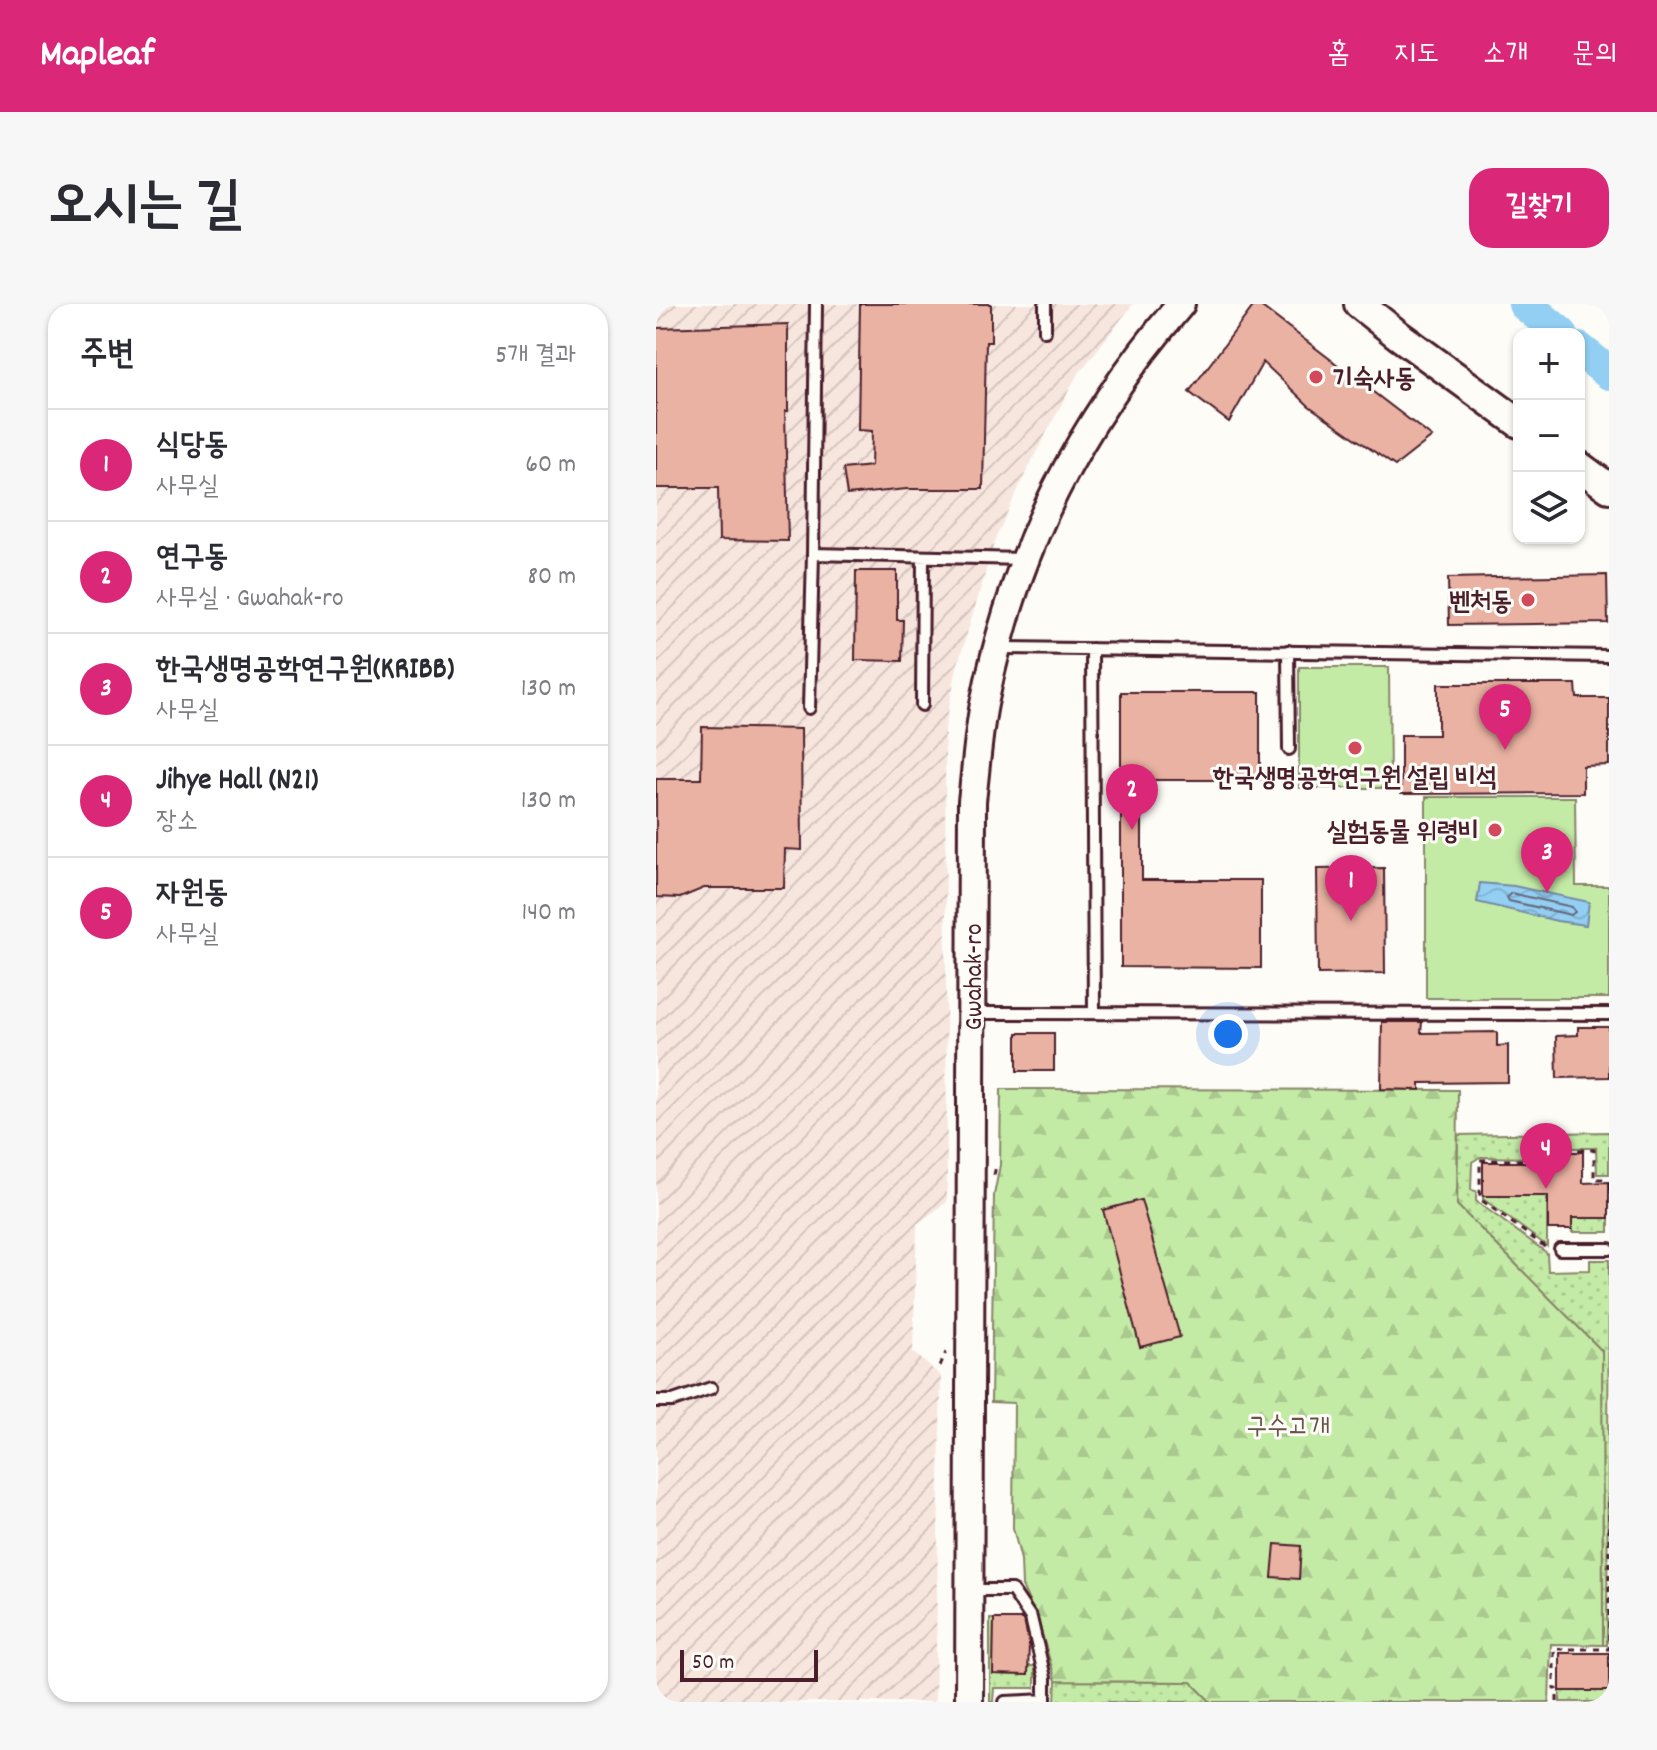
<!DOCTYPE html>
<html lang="ko">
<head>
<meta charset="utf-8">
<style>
  :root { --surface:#fff; --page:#f7f7f7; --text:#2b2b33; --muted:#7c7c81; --line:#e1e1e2; --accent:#db2777 }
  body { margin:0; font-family:Dekko,"Poor Story",sans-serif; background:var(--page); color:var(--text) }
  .controls { position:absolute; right:24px; top:24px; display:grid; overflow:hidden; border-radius:16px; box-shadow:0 2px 6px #0004 }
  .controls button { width:72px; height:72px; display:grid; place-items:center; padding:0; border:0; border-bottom:2px solid var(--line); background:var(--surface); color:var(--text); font:40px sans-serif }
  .scale { position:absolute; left:24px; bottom:20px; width:138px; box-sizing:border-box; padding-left:8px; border:4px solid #4a1f2b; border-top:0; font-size:22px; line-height:28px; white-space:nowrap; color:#4a1f2b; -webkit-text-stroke:6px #fdfcf7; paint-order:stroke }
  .you { position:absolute; left:572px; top:730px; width:28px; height:28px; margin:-20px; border:6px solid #fff; border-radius:50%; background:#1a73e8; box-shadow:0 0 0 12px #1a73e833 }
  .badge { display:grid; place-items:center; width:52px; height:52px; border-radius:50%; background:var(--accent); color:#fff; font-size:26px; font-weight:700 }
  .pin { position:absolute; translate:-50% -66px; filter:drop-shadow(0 2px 4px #0008) }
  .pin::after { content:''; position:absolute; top:42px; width:28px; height:24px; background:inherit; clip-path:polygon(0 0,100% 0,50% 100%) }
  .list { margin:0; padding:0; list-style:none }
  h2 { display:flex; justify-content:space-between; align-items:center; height:104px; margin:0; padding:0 32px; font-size:34px }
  h2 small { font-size:26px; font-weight:400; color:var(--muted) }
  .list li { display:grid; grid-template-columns:52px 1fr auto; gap:24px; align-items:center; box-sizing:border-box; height:112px; padding:0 32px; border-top:2px solid var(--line) }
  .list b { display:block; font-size:30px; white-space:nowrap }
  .list p { margin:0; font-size:26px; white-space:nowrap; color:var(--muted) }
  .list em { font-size:26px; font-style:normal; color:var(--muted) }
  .icon { flex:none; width:44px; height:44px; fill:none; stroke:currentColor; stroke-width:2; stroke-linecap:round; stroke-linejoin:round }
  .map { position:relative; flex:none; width:953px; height:1398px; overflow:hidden; border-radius:24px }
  header { display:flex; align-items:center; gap:48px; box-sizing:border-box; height:112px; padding:0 40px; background:var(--accent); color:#fff }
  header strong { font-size:38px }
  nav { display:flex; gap:44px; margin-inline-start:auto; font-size:28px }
  .intro { display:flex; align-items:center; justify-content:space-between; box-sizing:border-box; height:192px; padding:0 48px }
  h1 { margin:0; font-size:56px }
  .button { padding:20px 36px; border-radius:24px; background:var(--accent); color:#fff; font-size:28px; font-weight:700 }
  main { display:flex; gap:48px; padding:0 48px }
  aside { flex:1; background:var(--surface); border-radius:24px; box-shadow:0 2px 6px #0004 }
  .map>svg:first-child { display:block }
  .industrial { fill:url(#industrial-furrows) }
  .grass { fill:url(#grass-dots); stroke:#878568; stroke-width:2 }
  .forest { fill:url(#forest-firs); stroke:#878568; stroke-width:2 }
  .park { fill:#c4eba6; stroke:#878568; stroke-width:2 }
  .water { fill:url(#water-waves); stroke:#7589a2; stroke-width:2 }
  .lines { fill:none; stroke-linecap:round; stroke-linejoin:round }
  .shore { stroke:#67657b; stroke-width:2 }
  .river { stroke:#92cff2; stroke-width:34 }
  .building { fill:#eab2a2; stroke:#4a1f2b; stroke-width:2 }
  .service-casing { stroke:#4a1f2b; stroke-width:16 }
  .tertiary-casing { stroke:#4a1f2b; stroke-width:32 }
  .secondary-casing { stroke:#4a1f2b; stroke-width:34 }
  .path { stroke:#4a1f2b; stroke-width:3; stroke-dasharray:6 6; stroke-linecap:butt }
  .service { stroke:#fdfcf7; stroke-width:10 }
  .tertiary { stroke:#fdfcf7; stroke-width:26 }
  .secondary { stroke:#fdfcf7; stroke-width:28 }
  .poi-dot { fill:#d1495b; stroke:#fdfcf7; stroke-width:3 }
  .labels { text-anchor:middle; stroke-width:6; stroke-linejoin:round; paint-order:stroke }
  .poi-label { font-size:26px; font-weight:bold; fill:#4a1f2b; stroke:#fdfcf7; text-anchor:end }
  .street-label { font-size:26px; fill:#4a1f2b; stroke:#fdfcf7 }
  .park-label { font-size:26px; fill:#68524a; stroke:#fdfcf7 }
</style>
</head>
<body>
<header>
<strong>Mapleaf</strong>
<nav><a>홈</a><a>지도</a><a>소개</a><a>문의</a></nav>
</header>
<div class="intro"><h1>오시는 길</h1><a class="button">길찾기</a></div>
<main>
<aside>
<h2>주변<small>5개 결과</small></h2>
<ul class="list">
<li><span class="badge">1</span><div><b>식당동</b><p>사무실</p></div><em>60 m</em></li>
<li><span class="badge">2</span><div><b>연구동</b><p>사무실 · Gwahak-ro</p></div><em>80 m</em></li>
<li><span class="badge">3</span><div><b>한국생명공학연구원(KRIBB)</b><p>사무실</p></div><em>130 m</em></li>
<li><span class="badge">4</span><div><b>Jihye Hall (N21)</b><p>장소</p></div><em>130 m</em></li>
<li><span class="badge">5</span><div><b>자원동</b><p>사무실</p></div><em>140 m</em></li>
</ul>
</aside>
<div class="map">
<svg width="953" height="1398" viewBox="0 0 953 1398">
  <defs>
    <pattern id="industrial-furrows" width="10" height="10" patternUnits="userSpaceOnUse" patternTransform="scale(2)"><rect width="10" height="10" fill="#f7e6de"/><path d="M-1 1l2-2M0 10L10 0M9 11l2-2" fill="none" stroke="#d5c5bf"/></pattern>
    <pattern id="grass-dots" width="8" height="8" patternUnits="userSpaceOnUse" patternTransform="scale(2)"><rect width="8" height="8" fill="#c4eba6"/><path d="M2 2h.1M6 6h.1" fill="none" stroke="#aac98f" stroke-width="1.8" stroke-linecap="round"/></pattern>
    <pattern id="forest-firs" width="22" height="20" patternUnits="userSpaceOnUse" patternTransform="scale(2)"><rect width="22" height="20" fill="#c4eba6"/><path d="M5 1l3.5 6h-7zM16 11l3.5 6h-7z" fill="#aac98f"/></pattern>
    <pattern id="water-waves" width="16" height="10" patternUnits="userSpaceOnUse" patternTransform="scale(2)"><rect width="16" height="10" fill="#92cff2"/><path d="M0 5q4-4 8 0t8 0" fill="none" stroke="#7fb1d0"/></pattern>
  </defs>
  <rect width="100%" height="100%" fill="#fdfcf7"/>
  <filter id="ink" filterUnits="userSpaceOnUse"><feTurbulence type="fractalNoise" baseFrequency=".0125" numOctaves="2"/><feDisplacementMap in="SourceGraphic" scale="16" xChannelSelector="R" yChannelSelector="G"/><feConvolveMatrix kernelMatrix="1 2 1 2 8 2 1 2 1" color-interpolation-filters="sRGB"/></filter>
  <g filter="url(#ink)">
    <!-- industrial -->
    <path class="industrial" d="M0,0H477L420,73L372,164L340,233L301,363L289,424L291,898L261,920L257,1048L285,1072L279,1398H0Z"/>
    <!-- grass -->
    <path class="grass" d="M953,828V870H941L940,844H882V854L824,853L816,858L815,886L820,887V897L891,949L892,967L934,966V956H953L951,1341H947L946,1047L801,901L802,831Z
      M827,892H891V942L827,895Z
      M916,914H953V928H916Z
      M334,1315H338L337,1370L372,1371V1362H379V1384H338L337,1398H334Z
      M400,1377L535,1378L555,1398H399Z
      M904,1387H953V1398H904Z"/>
    <!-- forest -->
    <path class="forest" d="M345,785L802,786L801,901L946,1047L947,1341L895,1340L893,1398H555L535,1378L400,1377L382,1317L366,1282L365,1256L357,1224L358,1099L335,1098L338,891L344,861Z"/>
    <!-- park -->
    <path class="park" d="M643,363H733L734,484H643Z
      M770,493H919L920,582H953V694H770Z"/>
    <!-- water -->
    <path class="water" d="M824,579L858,582L933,598L930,621L901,617L821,598Z"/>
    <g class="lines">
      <!-- shore -->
      <path class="shore" d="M855,589L916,603L919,608L915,611L853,597L851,593Z"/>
      <!-- river -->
      <path class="river" d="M869,0L905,30
        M923,45L953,69"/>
    </g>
    <!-- building -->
    <path class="building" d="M204,0H335V38H330L327,185H251L191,191L187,165L215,162L216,127L202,126Z
      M599,0H602L776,133L739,162L653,102L607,58L573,118L533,88Z
      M132,20V107H129L132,237L63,236L62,184H0V24Z
      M200,267H241V316H247L246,357L199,356Z
      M951,271L952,319L793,321L792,274Z
      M782,380H920L921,394H953V461L927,462V489L745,490V431H782Z
      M465,388H604V476H486V576H605V664L465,663Z
      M46,423L145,425L146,546L129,545L128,584H48L24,594L0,593V475H45Z
      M728,564L729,669L662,670L661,565Z
      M726,718H766L765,729L841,728V742L852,741V778L764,779V786L725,785Z
      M922,723H953V773L901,774L900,732L922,731Z
      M361,729H398V767H361Z
      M901,848H927V879L953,878V914H916V925H892V892H827V858H901Z
      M485,896L524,1033L484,1043L447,906Z
      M619,1240L645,1242L643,1275L616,1273Z
      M338,1315H366L368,1317L373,1339L372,1371L337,1370Z
      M904,1349H953V1387H904Z"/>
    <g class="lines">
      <!-- service casing -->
      <g class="service-casing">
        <path id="service" d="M389,27V0
          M157,250L160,0
          M343,344L953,352
          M436,345L438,709
          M632,347L633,445
          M266,401L267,253
          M153,404L157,250L367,255
          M317,709L953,710
          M904,945H953
          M0,1097H17L55,1084
          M314,1286H356L375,1314L389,1374V1396L349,1398"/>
      </g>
      <!-- tertiary casing -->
      <g class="tertiary-casing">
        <path id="tertiary" d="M313,1398L316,497C320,464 322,431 328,400C359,244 422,120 525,0"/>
      </g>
      <!-- secondary casing -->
      <g class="secondary-casing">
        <path id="secondary" d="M703,0L742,31L863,119
          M923,162L953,184"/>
      </g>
      <!-- path -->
      <path class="path" d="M338,871L340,862
        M889,943L824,895V856H886V846H938V875H953
        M284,1062L290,1048
        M901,1398V1385H898V1345H953V1194"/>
      <!-- service -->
      <use href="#service" class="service"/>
      <!-- tertiary -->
      <use href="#tertiary" class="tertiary"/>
      <!-- secondary -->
      <use href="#secondary" class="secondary"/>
    </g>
  </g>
  <!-- markers -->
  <g class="poi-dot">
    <circle cx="660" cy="73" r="8"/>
    <circle cx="872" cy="296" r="8"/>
    <circle cx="699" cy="444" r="8"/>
    <circle cx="839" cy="526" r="8"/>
  </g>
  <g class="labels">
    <!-- poi labels -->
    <g class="poi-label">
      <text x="676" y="82" text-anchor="start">기숙사동</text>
      <text x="856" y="305">벤처동</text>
      <text x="699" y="481" text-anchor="middle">한국생명공학연구원 설립 비석</text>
      <text x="823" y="535">실험동물 위령비</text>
    </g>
    <!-- street labels -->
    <g class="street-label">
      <text transform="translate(316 673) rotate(-90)" y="9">Gwahak-ro</text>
    </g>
    <!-- park labels -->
    <g class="park-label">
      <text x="632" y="1130">구수고개</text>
    </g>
  </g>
</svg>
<div class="controls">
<button>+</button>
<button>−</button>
<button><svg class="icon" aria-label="layers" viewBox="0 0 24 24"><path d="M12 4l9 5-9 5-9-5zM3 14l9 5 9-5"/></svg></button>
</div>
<div class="scale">50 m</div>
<div class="you"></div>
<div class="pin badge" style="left:695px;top:617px">1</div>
<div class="pin badge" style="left:476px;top:526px">2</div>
<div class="pin badge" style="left:891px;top:589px">3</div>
<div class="pin badge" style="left:890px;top:885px">4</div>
<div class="pin badge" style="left:849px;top:446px">5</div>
</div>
</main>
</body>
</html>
